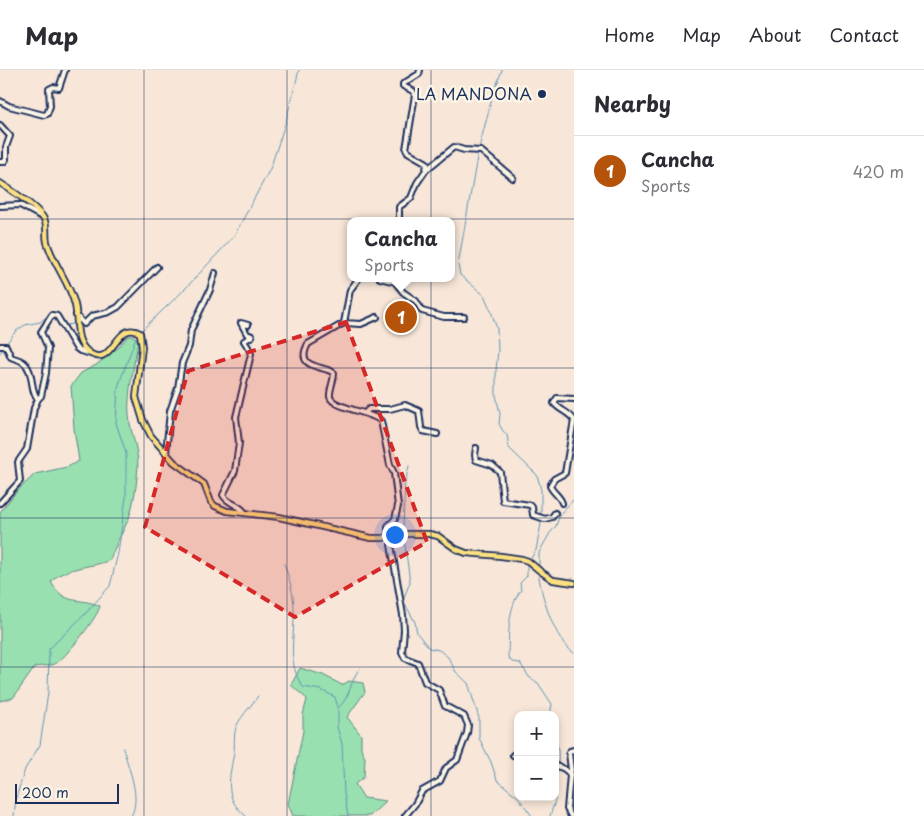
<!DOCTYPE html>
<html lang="en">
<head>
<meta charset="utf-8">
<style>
  :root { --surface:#fff; --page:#f2f2f3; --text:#2b2b33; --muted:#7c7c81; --line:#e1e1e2; --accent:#b45309 }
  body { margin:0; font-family:"Playpen Sans",sans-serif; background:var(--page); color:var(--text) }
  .controls { position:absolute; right:15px; bottom:15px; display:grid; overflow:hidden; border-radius:10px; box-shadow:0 2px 8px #0003 }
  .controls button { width:45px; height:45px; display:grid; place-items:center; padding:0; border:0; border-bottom:1px solid var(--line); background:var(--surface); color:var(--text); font:25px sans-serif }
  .scale { position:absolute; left:15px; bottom:12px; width:104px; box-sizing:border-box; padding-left:5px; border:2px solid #1b2f5e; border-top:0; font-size:14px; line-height:18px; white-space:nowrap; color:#1b2f5e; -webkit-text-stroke:4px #fcf5e5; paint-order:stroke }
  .you { position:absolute; left:394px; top:464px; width:18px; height:18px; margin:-12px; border:4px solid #fff; border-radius:50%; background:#1a73e8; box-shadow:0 0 0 8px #1a73e833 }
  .badge { display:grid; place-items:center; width:32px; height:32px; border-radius:50%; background:var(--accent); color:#fff; font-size:16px; font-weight:700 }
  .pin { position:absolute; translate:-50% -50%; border:2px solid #fff; box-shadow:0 1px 5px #0006 }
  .popup { position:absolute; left:347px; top:147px; width:108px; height:65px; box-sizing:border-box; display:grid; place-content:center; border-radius:10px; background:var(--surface); filter:drop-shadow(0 1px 4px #0005); font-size:16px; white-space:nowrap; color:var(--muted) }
  .popup b { font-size:19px; color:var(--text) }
  .popup::after { content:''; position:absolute; left:50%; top:100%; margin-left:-10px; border:10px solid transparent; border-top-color:var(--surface) }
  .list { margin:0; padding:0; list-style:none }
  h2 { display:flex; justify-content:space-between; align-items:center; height:65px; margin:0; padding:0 20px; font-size:21px }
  h2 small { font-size:16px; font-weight:400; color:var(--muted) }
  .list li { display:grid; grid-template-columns:32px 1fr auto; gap:15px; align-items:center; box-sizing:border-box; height:70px; padding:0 20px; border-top:1px solid var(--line) }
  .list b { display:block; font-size:19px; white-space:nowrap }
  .list p { margin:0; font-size:16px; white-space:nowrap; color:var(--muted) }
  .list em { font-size:16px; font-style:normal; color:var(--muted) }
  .map { position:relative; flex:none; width:574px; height:746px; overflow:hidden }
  header { display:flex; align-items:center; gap:30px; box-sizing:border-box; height:70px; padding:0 25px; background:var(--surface); border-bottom:1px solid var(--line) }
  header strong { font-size:24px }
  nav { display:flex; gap:28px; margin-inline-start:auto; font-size:18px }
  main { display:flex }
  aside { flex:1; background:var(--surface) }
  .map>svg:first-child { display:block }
  .green { fill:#98e0af; stroke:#5a8886 }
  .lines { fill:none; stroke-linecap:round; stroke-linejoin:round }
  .stream { stroke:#5f94b4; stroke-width:1 }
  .minor-casing { stroke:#1b2f5e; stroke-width:8 }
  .major-casing { stroke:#1b2f5e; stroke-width:8 }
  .minor { stroke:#fcf5e5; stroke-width:4 }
  .major { stroke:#fce080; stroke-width:4.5 }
  .marked { fill:#d62828; fill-opacity:0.2; stroke:#d62828; stroke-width:4; stroke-dasharray:10 6; stroke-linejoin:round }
  .grid { fill:none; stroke:#1b2f5e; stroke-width:1; stroke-opacity:0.55 }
  .poi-dot { fill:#1b2f5e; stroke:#fcf5e5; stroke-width:2 }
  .labels { text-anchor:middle; stroke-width:5; stroke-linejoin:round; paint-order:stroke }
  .poi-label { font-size:16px; fill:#1b2f5e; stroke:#fcf5e5; text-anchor:end }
</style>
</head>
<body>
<header>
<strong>Map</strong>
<nav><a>Home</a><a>Map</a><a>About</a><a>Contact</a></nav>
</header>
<main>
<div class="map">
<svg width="574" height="746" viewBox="0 0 574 746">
  <rect width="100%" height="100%" fill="#f8e7d9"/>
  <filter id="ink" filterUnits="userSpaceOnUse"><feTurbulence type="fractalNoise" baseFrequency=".02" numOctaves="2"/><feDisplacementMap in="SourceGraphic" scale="10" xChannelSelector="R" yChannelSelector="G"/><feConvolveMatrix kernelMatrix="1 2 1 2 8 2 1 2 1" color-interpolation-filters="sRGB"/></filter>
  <g filter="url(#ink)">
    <!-- green -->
    <path class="green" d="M128,266H133L138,270C135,295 127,320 129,346C131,368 141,381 137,407C136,420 133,435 129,448C123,462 115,475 110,490C92,498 64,496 51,512C66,537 77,526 100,536C98,547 68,584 58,592C53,596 41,596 35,597L13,628L0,631V442L17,421L35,404L67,397L79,391L74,359L71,316L81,303L96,295L119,277Z
      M300,598L323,605L342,615L349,611L363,613L365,622L347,647L361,665V678L365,688L364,707L355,714L364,728L386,731L370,746H293L288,734L303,661V645L307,629L291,615Z"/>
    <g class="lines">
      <!-- stream -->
      <path class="stream" d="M479,78L492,28L502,0
        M478,82L458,195L460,205L484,225L491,241L497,259L498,280L496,300V325L500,344L499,354L503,361L507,365L509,378L537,405L541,420V454L536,480L530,490
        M101,242L108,240L111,236
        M142,260L184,220L234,166L270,99L286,51L299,0
        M6,274L16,261L25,255L40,252L52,243H56L65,255L74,254
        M0,283L5,277
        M403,458L405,413L409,396
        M404,468L410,512L403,530L415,552L417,563L429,578L439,580L448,587L456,602L468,613L479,648V668L491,692L497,710L518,727
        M284,494C289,506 294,525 294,539C295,566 286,593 303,617L321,620L335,627L338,638
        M527,494V506L520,513L521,520C507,539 509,565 508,587L512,592L520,593L529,607L538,613L552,634L550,645
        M539,496V483L542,477L550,463L556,456L560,444L574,429
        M539,507C542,528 555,571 574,583
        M555,667C559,677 560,695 555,704
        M123,678C128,697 142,728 131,746
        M518,727L532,746
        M14,746L16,728L25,699L40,675L48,623L49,579L85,544L110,516L118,483L126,427V383L116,353L118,317L136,267
        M246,746C222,728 230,707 234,682C235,672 233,664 237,655C242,645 252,635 258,626
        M348,746L344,724L342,674L337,657L338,653V638C351,627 350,610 360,598
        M550,746L555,731V706"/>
      <!-- minor casing -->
      <g class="minor-casing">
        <path id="minor" d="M420,0L419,4L403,14V16L413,21L415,25L406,79L408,82L427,93L426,100
          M0,31L9,36L44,45L47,44L50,36L49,19L53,17L59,18L65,0
          M0,55L10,66L6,77V89L4,92H0
          M0,136L20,135L42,147
          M399,151V137L411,128L417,113L426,100L454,77L464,80L481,81L513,108
          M359,208L350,220L344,253L308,274C294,300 325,295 334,303C334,311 329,320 330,327C333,338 372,342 381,351L390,395L394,403L398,436L395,449L388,456V466
          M380,208L395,212L403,222L416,231L422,241L444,247H464
          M76,245L84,254L92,246L109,242L118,237L157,197
          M344,253L361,254L377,247
          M0,276H6L11,287C15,289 19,289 23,292C35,301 29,320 38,329L41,326L46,303L48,278L41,262L52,245L57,246L76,278L80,281L91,284
          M365,343L369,339H390L405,335L419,341L421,357L423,361L437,364
          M476,378L475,385L476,390L492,395L500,402L503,431L530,435L532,437L533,445L545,449L552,447L555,443
          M166,384L170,341L178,318L182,293L189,276L191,260L210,220L215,203
          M0,433L20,411L18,392L27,379L34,338L38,329
          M562,433C560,426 553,423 550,416L554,409L565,403L574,350C568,341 560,341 554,333L557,328L574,329
          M245,443C240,434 227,434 223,425L235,401L239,373L236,347L251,284L248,277L244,271L252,266L247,264L241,253L248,255
          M395,464L391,475L403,545L404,560L402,582L405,588L418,593L425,612L439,620L445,636L464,646L468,655L467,663L457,690L446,698L440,711L422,721L415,734L405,746
          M513,685L518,682
          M555,696C562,697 566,699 570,705L567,739L571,746
          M570,705L571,700L569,683L570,681L574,680"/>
      </g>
      <!-- major casing -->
      <g class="major-casing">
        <path id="major" d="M0,113C11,120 39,138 44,149C48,156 45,165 47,172C53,194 70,213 75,235C79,252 73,273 91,284C114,297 116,249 140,263L142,277L136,327L143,350L151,366L174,392L204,414L211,432L215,436L227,441L279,447L371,468H383L395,464H429L438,466L456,479L466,483L501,486L522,489L528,491L540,501L553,510L574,513"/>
      </g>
      <!-- minor -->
      <use href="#minor" class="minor"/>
      <!-- major -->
      <use href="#major" class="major"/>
    </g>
  </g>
  <!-- marked area -->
  <path class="marked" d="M346,252L427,472L295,547L145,457L188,301Z"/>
  <!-- grid -->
  <path class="grid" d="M144,0V746M287,0V746M431,0V746M0,149H574M0,298H574M0,448H574M0,597H574"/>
  <!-- markers -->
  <circle class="poi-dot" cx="542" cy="24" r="5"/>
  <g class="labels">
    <!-- poi labels -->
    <g class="poi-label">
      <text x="532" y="30">LA MANDONA</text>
    </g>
  </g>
</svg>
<div class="controls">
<button>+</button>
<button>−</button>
</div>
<div class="scale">200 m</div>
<div class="you"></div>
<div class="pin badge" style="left:401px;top:247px">1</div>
<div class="popup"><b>Cancha</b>Sports</div>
</div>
<aside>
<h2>Nearby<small></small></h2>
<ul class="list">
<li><span class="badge">1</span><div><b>Cancha</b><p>Sports</p></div><em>420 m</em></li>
</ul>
</aside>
</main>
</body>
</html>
